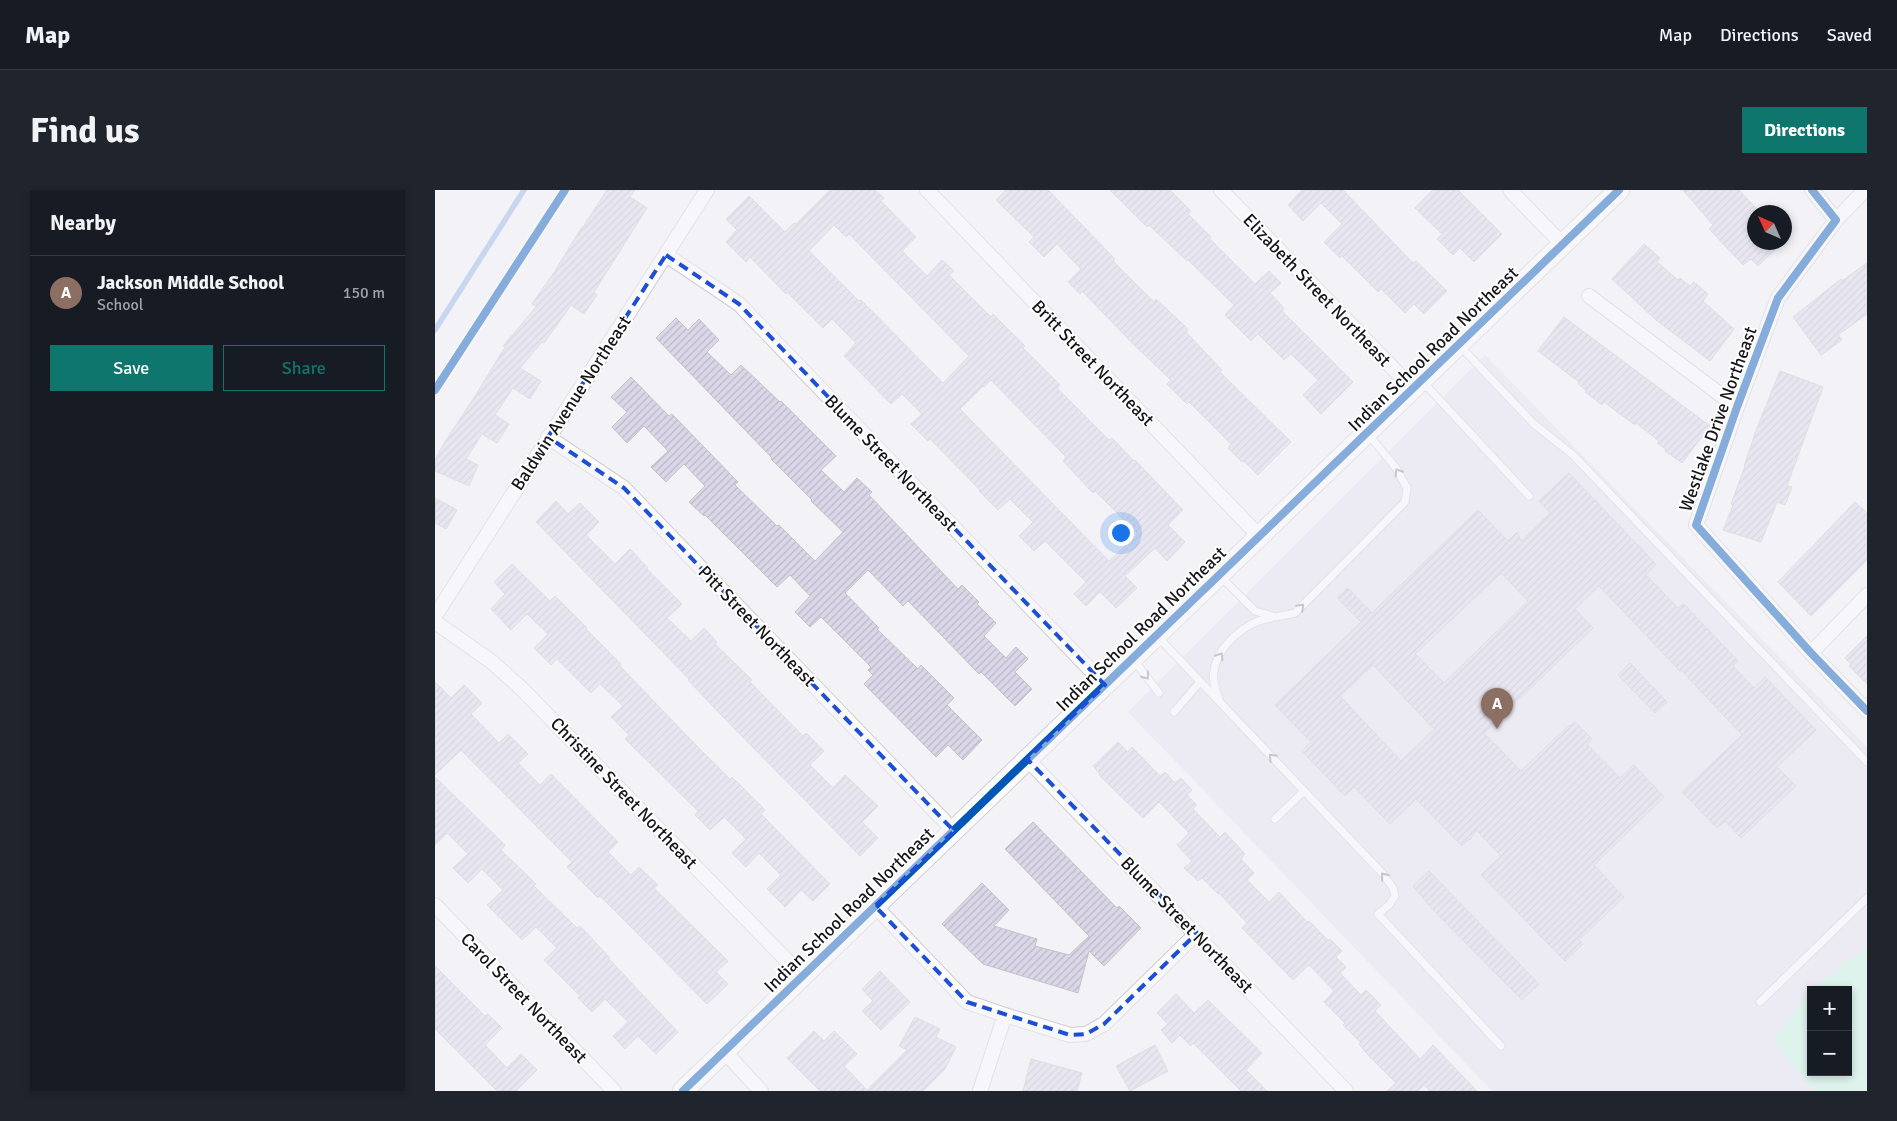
<!DOCTYPE html>
<html lang="en">
<head>
<meta charset="utf-8">
<style>
  :root { --surface:#171b24; --page:#20242c; --text:#f1f3f6; --muted:#9ea1a6; --line:#363941; --accent:#0f766e }
  body { margin:0; font-family:Signika,sans-serif; background:var(--page); color:var(--text) }
  .controls { position:absolute; right:15px; bottom:15px; display:grid; overflow:hidden; border-radius:0px; box-shadow:0 2px 8px #0003 }
  .controls button { width:45px; height:45px; display:grid; place-items:center; padding:0; border:0; border-bottom:1px solid var(--line); background:var(--surface); color:var(--text); font:25px sans-serif }
  .compass { position:absolute; left:1312px; top:15px; width:45px; height:45px; border-radius:50%; background:var(--surface); box-shadow:0 2px 8px #0003; rotate:315deg }
  .you { position:absolute; left:685px; top:342px; width:18px; height:18px; margin:-12px; border:4px solid #fff; border-radius:50%; background:#1a73e8; box-shadow:0 0 0 8px #1a73e833 }
  .badge { display:grid; place-items:center; width:32px; height:32px; border-radius:50%; background:var(--accent); color:#fff; font-size:16px; font-weight:700 }
  .pin { position:absolute; translate:-50% -41px; filter:drop-shadow(0 1px 2px #0008) }
  .pin::after { content:''; position:absolute; top:26px; width:18px; height:15px; background:inherit; clip-path:polygon(0 0,100% 0,50% 100%) }
  .list { margin:0; padding:0; list-style:none }
  h2 { display:flex; justify-content:space-between; align-items:center; height:65px; margin:0; padding:0 20px; font-size:21px }
  h2 small { font-size:16px; font-weight:400; color:var(--muted) }
  .list li { display:grid; grid-template-columns:32px 1fr auto; gap:15px; align-items:center; box-sizing:border-box; height:75px; padding:0 20px; border-top:1px solid var(--line) }
  .list b { display:block; font-size:19px; white-space:nowrap }
  .list p { margin:0; font-size:16px; white-space:nowrap; color:var(--muted) }
  .list em { font-size:16px; font-style:normal; color:var(--muted) }
  .actions { display:flex; gap:10px; padding:15px 20px }
  .actions a { flex:1; padding:11px 0; border:1px solid var(--accent); border-radius:0px; text-align:center; font-size:18px; color:var(--accent) }
  .actions .main { background:var(--accent); color:#fff }
  .map { position:relative; flex:none; width:1432px; height:901px; overflow:hidden; border-radius:0px }
  header { display:flex; align-items:center; gap:30px; box-sizing:border-box; height:70px; padding:0 25px; background:var(--surface); border-bottom:1px solid var(--line) }
  header strong { font-size:24px }
  nav { display:flex; gap:28px; margin-inline-start:auto; font-size:18px }
  .intro { display:flex; align-items:center; justify-content:space-between; box-sizing:border-box; height:120px; padding:0 30px }
  h1 { margin:0; font-size:35px }
  .button { padding:12px 22px; border-radius:0px; background:var(--accent); color:#fff; font-size:18px; font-weight:700 }
  main { display:flex; gap:30px; padding:0 30px }
  aside { flex:1; background:var(--surface); border-radius:0px; box-shadow:0 2px 8px #0003 }
  .map>svg:first-child { display:block }
  .built { fill:#e5e2ed; fill-rule:evenodd }
  .park { fill:#c4f4de }
  .lines { fill:none; stroke-linecap:round; stroke-linejoin:round }
  .stream { stroke:#94b3e4; stroke-width:5.5 }
  .building { fill:url(#building-hatch); stroke:#c4c4c7; fill-rule:evenodd }
  .lane-casing { stroke:#cecdd1; stroke-width:9 }
  .street-casing { stroke:#cecdd1; stroke-width:16 }
  .secondary-casing { stroke:#cecdd1; stroke-width:22 }
  .lane { stroke:#fdfdfe; stroke-width:7 }
  .street { stroke:#fdfdfe; stroke-width:14 }
  .secondary { stroke:#fdfdfe; stroke-width:20 }
  .cycleway-casing { stroke:#fff; stroke-width:11 }
  .cycleway { stroke:#0057b8; stroke-width:8 }
  .oneway { stroke:#959596 }
  .marked { fill:none; stroke:#1d4ed8; stroke-width:4; stroke-dasharray:10 6; stroke-linejoin:round }
  .labels { text-anchor:middle; stroke-width:4; stroke-linejoin:round; paint-order:stroke }
  .street-label { font-size:18px; fill:#161518; stroke:#fff }
</style>
</head>
<body>
<header>
<strong>Map</strong>
<nav><a>Map</a><a>Directions</a><a>Saved</a></nav>
</header>
<div class="intro"><h1>Find us</h1><a class="button">Directions</a></div>
<main>
<aside>
<h2>Nearby<small></small></h2>
<ul class="list">
<li><span class="badge" style="background:#8d6e63">A</span><div><b>Jackson Middle School</b><p>School</p></div><em>150 m</em></li>
</ul>
<div class="actions"><a class="main">Save</a><a>Share</a></div>
</aside>
<div class="map">
<svg width="1432" height="901" viewBox="0 0 1432 901">
  <defs>
    <pattern id="building-hatch" width="6" height="6" patternUnits="userSpaceOnUse" patternTransform="scale(1.25)"><rect width="6" height="6" fill="#dbd7e8"/><path d="M-1 1l2-2M0 6l6-6M5 7l2-2" fill="none" stroke="#bbb8c6"/></pattern>
  </defs>
  <rect width="100%" height="100%" fill="#f3f2f7"/>
  <!-- built -->
  <path class="built" d="M1050,165L1432,557V901H1057L693,522ZM1376,800H1413V882H1376Z"/>
  <!-- park -->
  <path class="park" d="M1432,760V901H1379L1338,851L1376,801V882H1413V800H1377L1414,769Z"/>
  <g class="lines">
    <!-- stream -->
    <path class="stream" d="M0,140L89,0"/>
  </g>
  <!-- building -->
  <path class="building" d="M172,0H200L195,7L212,18L159,102L162,105L149,124L136,115L109,153L107,152L85,178L106,191L95,209L78,198L60,225L74,234L62,253L47,244L31,269L43,275L34,296L0,281V271L6,258L42,203L70,157L68,156L101,117L97,114L120,81L147,37H148Z
    M395,0H440L449,8L446,11L481,47L467,61L492,86L507,70L519,81L514,85L556,127L558,124L590,156L588,158L625,195L622,198L674,250L677,248L699,271L700,270L748,320L733,335L750,352L732,371L720,358L690,386L702,398L681,418L665,402L651,416L639,404L651,392L610,351L599,361L584,346L598,332L575,309L563,320L544,301L545,300L495,249L493,251L476,234L487,224L467,204L456,214L409,166L421,153L397,129L388,138L352,102L351,104L315,67L311,72L291,52L302,40L291,29L314,6L350,42L359,33L361,34ZM399,35L411,47L414,44L534,166L508,193L426,110L424,111L374,61ZM556,190L631,267L628,271L658,303L660,301L703,344L674,371L525,219L548,196L549,197Z
    M571,0H613L680,69L678,71L719,112L721,109L753,139L751,142L787,180L785,182L856,252L823,285L809,271L807,272L793,258L796,254L754,212L752,214L732,194L736,190L698,154L647,101L645,104L633,92L646,79L622,54L609,67L594,52L599,47L561,10Z
    M675,0H735L756,21L753,24L776,47L774,48L820,94L834,81L846,93L835,103L849,118L847,121L918,192L886,224L868,205L883,190L856,164L849,170L823,144L816,151L790,125L799,115L753,70L752,71L714,35L712,37Z
    M867,0H908L978,73L981,71L1012,101L989,124L979,114L970,123L946,99L943,102L907,66L905,68L889,52L907,34L886,13L868,31L853,15Z
    M998,0H1023L1067,44L1039,72L1025,58L1018,65L1002,49L1007,44L980,18Z
    M1248,0H1304L1321,18L1315,23L1320,27V52H1348L1323,76L1316,69L1308,75L1274,39L1278,35Z
    M1209,54L1225,68L1222,72L1243,90L1245,88L1255,96L1259,92L1273,104L1268,111L1299,139L1275,171L1221,130L1177,89Z
    M1432,73V124L1403,145L1407,150L1386,165L1358,127L1406,89L1407,91Z
    M1129,127L1275,236L1247,273L1230,261L1231,259L1222,253L1224,251L1201,233L1200,235L1169,212L1167,215L1150,202L1151,200L1143,194L1144,192L1103,161Z
    M241,128L253,140L264,129L284,150L272,162L296,185L306,175L345,212L346,211L401,266L386,280L409,302L422,288L437,302L434,305L523,399L527,395L544,412L542,414L561,433L549,446L571,468L581,457L593,469L580,482L597,499L580,516L546,482L544,484L473,411L468,416L433,380L410,403L444,438L442,439L483,479L486,475L519,508L512,515L547,550L528,570L513,555L501,567L429,494L438,485L433,480L436,477L386,427L375,437L360,422L375,406L355,385L342,397L270,325L269,326L254,312L270,296L249,274L231,292L216,277L233,261L209,236L192,253L177,237L192,222L176,207L196,187L234,226L237,224L303,292L300,295L342,336L344,335L380,371L408,342L376,311L377,310L336,269L337,268L221,148Z
    M1345,181L1388,197L1352,296L1357,297L1350,315L1342,312L1326,352L1288,340L1298,315L1296,314L1310,276H1309L1322,238Z
    M1134,283L1221,374L1211,385L1243,418L1249,414L1303,471L1298,476L1319,498L1330,487L1381,540L1342,577L1361,596L1306,648L1290,631L1282,638L1247,602L1307,545L1246,480L1245,481L1164,396L1140,419L1158,438L1049,543L1086,581L1134,535L1135,536L1140,532L1157,549L1152,554L1185,588L1199,575L1229,607L1159,675L1189,707L1144,750L1148,754L1130,771L1046,685L1066,666L1041,640L1035,650L1034,649L1027,656L981,609L955,634L919,597L910,606L867,561L876,552L840,515L926,432L902,408L913,398L937,423L1043,320L1073,351L1082,342L1086,351L1115,323L1104,311ZM1066,383L1093,411L1009,493L980,464ZM938,475L999,539L966,571L905,506Z
    M0,308L22,320L11,339L0,333Z
    M121,311L133,324L145,313L164,332L151,345L180,374L195,359L213,378L212,379L247,414L232,428L256,451L269,438L282,452L280,454L317,490L315,492L368,546L371,543L389,561L375,575L398,598L410,585L443,616L427,632L443,648L425,666L288,527L253,490L254,489L101,332Z
    M1420,312L1432,323V370L1376,426L1343,392Z
    M77,374L115,411L120,406L152,438L151,439L186,474L184,475L255,549L295,589L297,587L330,620L326,624L395,694L378,711L366,700L350,717L332,699L346,685L324,663L311,677L297,663L311,649L289,627L275,640L260,625L263,621L190,549L194,545L176,527L188,516L165,494L156,503L122,469L116,475L99,458L113,444L92,424L76,440L56,419L70,404L59,392Z
    M1432,446V494L1414,476L1416,474L1410,468Z
    M1195,473L1232,512L1220,523L1183,485Z
    M0,492L16,508L29,495L47,513L36,524L64,553L73,544L93,564L83,573L105,595L116,584L183,652L173,662L196,685L204,677L223,695L219,698L293,771L281,782L293,794L272,814L201,742L165,706L163,708L132,677L137,672L26,560L0,585Z
    M683,552L693,562L697,557L725,586L730,582L740,593L746,588L757,600L752,605L762,615L758,619L785,647L790,642L810,664L806,669L819,683L812,690L834,712L844,702L872,732L874,731L893,750L895,749L907,761L901,767L911,777L905,783L926,805L931,800L946,815L940,821L985,869L998,855L1042,901H995L989,895L983,901H952L961,893L931,863L924,854L926,853L908,835L910,833L889,812L899,801L874,775L858,790L807,738L812,733L784,703L783,704L767,688L763,691L749,678L757,671L742,655L754,643L724,612L708,628L664,585L665,584L658,576Z
    M0,587L70,655L66,660L101,694L99,696L142,738L145,736L175,768L174,769L243,842L221,864L203,846L190,859L178,846L193,832L170,809L157,822L143,808L145,806L109,770L122,758L101,737L87,750L52,715L68,700L47,679L33,693L18,678L33,664L12,643L0,655Z
    M598,632L682,718L684,716L706,738L669,776L654,761L643,803L548,774L507,734L547,693L574,720L559,736L602,749L600,756L634,765L654,746L570,659Z
    M994,681L1104,794L1087,810L999,721L978,696Z
    M0,776L50,826L53,824L67,838L50,855L72,878L86,864L102,880L81,901H62L0,839Z
    M445,781L475,812L446,840L427,821L438,811L427,799Z
    M741,804L759,823L773,810L827,863L811,880L832,901H806L758,853L756,856L745,845L737,853L726,840L733,834L722,823Z
    M480,827L505,839L501,847L521,857L510,879L488,901H385L352,868L379,841L389,851L399,841L422,864L409,876L432,900L472,860L464,856Z
    M720,855L733,881L695,901L681,876Z
    M596,869L647,883L642,901H588Z"/>
  <g class="lines">
    <!-- lane casing -->
    <g class="lane-casing">
      <path id="lane" d="M1024,155L1099,234L1138,265L1432,572
        M987,191L1094,306
        M786,387L820,421L841,427L860,423L970,312L972,298L961,278L933,244
        M723,447L947,683L958,698L960,706L954,715L943,724L1066,856
        M698,469L724,503
        M784,509C781,500 777,491 779,482C782,456 811,431 836,428
        M739,522L765,492
        M840,629L869,601
        M1325,812L1432,708"/>
    </g>
    <!-- street casing -->
    <g class="street-casing">
      <path id="street" d="M492,0L824,346
        M786,0L978,199
        M1075,0L1127,54
        M1377,0L1401,30L1343,108L1302,217L1261,335L1376,463L1432,521
        M1401,30L1430,0
        M231,65L304,114L670,495
        M1154,106L1302,217
        M113,247L189,298L519,641
        M0,426L272,0
        M0,432L57,472L87,499L367,786
        M1376,463L1432,405
        M592,569L911,901
        M0,715L179,901
        M440,716L532,812L570,825
        M289,861L326,901
        M545,901L570,825L635,845L651,844L669,834L762,743"/>
    </g>
    <!-- secondary casing -->
    <g class="secondary-casing">
      <path id="secondary" d="M248,901L1184,0"/>
    </g>
    <!-- lane -->
    <use href="#lane" class="lane"/>
    <!-- street -->
    <use href="#street" class="street"/>
    <!-- secondary -->
    <use href="#secondary" class="secondary"/>
    <!-- cycleway casing -->
    <g class="cycleway-casing">
      <path id="cycleway" d="M1377,0L1401,30L1343,108L1302,217L1261,335L1376,463L1432,521
        M0,200L130,0
        M248,901L1184,0"/>
    </g>
    <!-- cycleway -->
    <use href="#cycleway" class="cycleway"/>
  </g>
  <!-- one-way arrows -->
  <defs><path id="oneway-chevron" d="M-2-3.5L2.5 0L-2 3.5" fill="none" stroke-width="1.6" stroke-linecap="round" stroke-linejoin="round" transform="scale(1.25)"/></defs>
  <g class="oneway">
    <use href="#oneway-chevron" transform="translate(963 282) rotate(-122)"/>
    <use href="#oneway-chevron" transform="translate(866 417) rotate(-45)"/>
    <use href="#oneway-chevron" transform="translate(785 466) rotate(-58)"/>
    <use href="#oneway-chevron" transform="translate(711 486) rotate(52)"/>
    <use href="#oneway-chevron" transform="translate(837 567) rotate(-134)"/>
    <use href="#oneway-chevron" transform="translate(949 686) rotate(-129)"/>
  </g>
  <!-- marked area -->
  <path d="M0 0H1432V901H0ZM231,65L304,114L670,495L592,569L762,743L669,834L651,844L635,845L532,812L440,716L519,641L189,298L113,247Z" fill="#f3f2f7" fill-opacity=".55" fill-rule="evenodd"/>
  <path class="marked" d="M231,65L304,114L670,495L592,569L762,743L669,834L651,844L635,845L532,812L440,716L519,641L189,298L113,247Z"/>
  <g class="labels">
    <!-- street labels -->
    <g class="street-label">
      <text transform="translate(882 100) rotate(46)" y="6">Elizabeth Street Northeast</text>
      <text transform="translate(998 159) rotate(-44)" y="6">Indian School Road Northeast</text>
      <text transform="translate(658 173) rotate(46)" y="6">Britt Street Northeast</text>
      <text transform="translate(136 213) rotate(-57)" y="6">Baldwin Avenue Northeast</text>
      <text transform="translate(1283 229) rotate(-70)" y="6">Westlake Drive Northeast</text>
      <text transform="translate(456 273) rotate(46)" y="6">Blume Street Northeast</text>
      <text transform="translate(322 436) rotate(46)" y="6">Pitt Street Northeast</text>
      <text transform="translate(706 439) rotate(-44)" y="6">Indian School Road Northeast</text>
      <text transform="translate(189 603) rotate(46)" y="6">Christine Street Northeast</text>
      <text transform="translate(414 720) rotate(-44)" y="6">Indian School Road Northeast</text>
      <text transform="translate(752 735) rotate(46)" y="6">Blume Street Northeast</text>
      <text transform="translate(89 808) rotate(46)" y="6">Carol Street Northeast</text>
    </g>
  </g>
</svg>
<div class="controls">
<button>+</button>
<button>−</button>
</div>
<svg class="compass" viewBox="-18 -18 36 36"><path d="M0-13l5 13h-10z" fill="#e53935"/><path d="M0 13l5-13h-10z" fill="#9ea1a6"/></svg>
<div class="you"></div>
<div class="pin badge" style="left:1062px;top:539px;background:#8d6e63">A</div>
</div>
</main>
</body>
</html>
